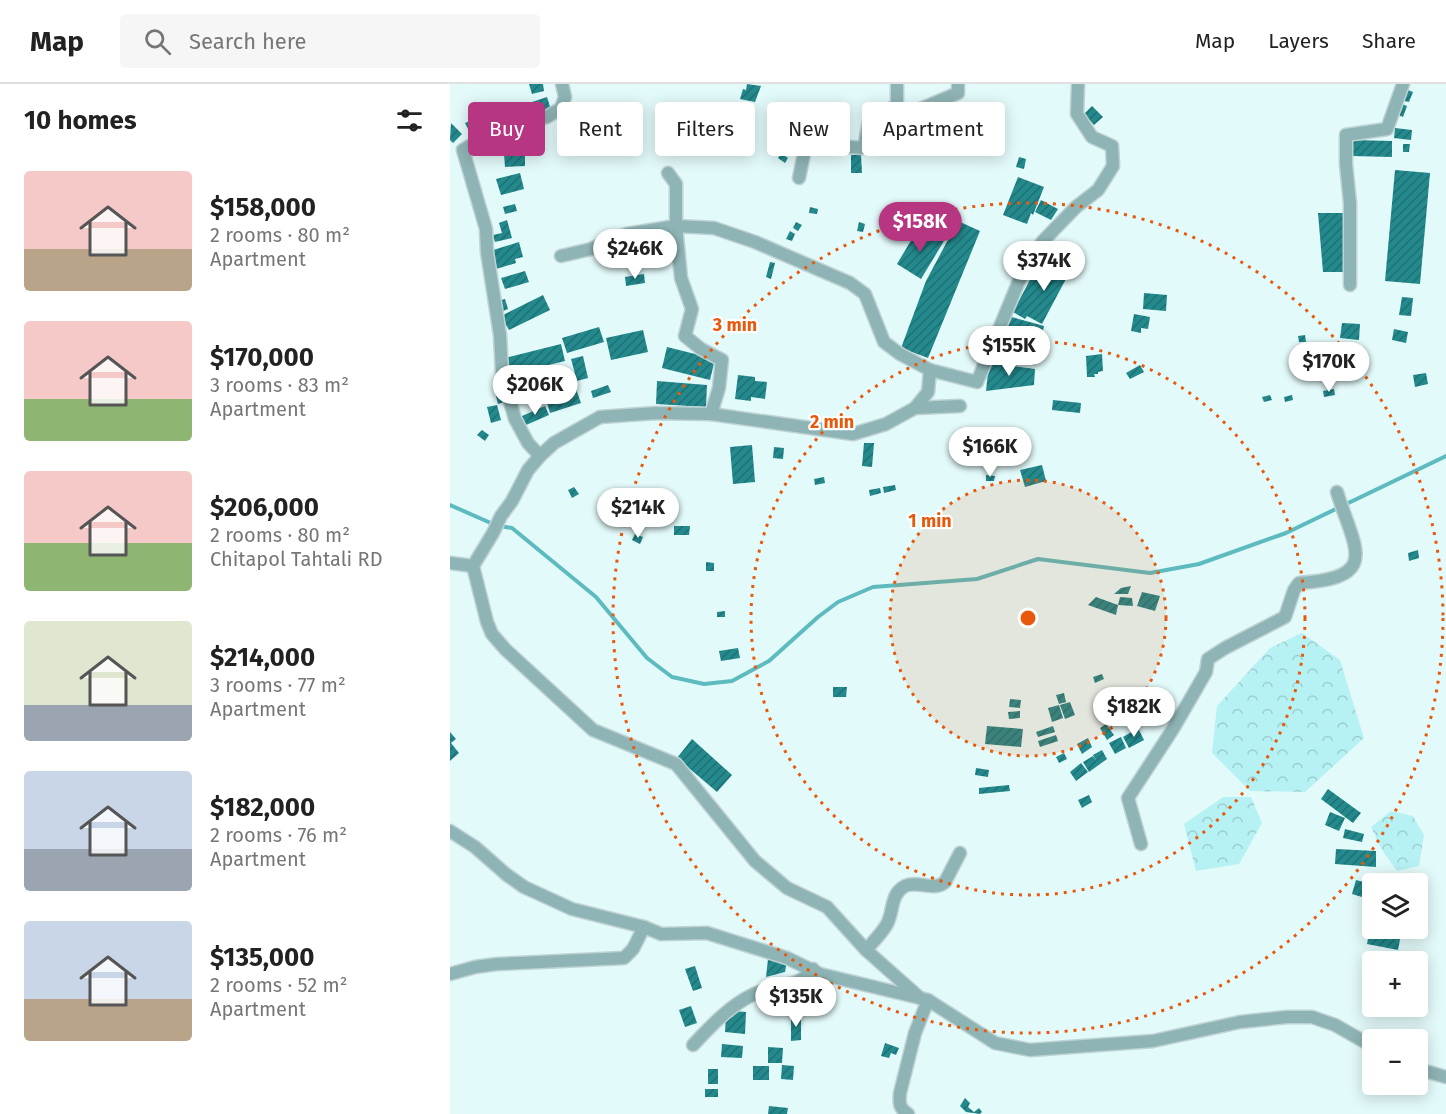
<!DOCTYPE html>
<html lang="en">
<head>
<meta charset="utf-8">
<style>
	body { margin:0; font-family:"Fira Sans",sans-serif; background:#f6f6f6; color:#222; height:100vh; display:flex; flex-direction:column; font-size:22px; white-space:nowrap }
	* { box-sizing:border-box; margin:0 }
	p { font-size:20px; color:#767676 }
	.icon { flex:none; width:33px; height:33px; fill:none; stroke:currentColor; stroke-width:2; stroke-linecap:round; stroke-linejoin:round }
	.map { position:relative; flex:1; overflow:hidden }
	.details { display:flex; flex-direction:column; background:#fff; width:450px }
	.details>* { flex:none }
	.banner { position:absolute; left:18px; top:18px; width:570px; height:54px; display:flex; gap:12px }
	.tools { position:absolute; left:912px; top:789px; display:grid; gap:12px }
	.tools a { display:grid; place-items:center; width:66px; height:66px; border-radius:6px; background:#fff; box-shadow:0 3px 15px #0003; font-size:30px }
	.price { position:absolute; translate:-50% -51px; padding:0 14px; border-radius:21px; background:#fff; color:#222; font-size:20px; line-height:39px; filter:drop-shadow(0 2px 3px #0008) }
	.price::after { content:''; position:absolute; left:50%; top:36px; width:18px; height:14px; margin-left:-9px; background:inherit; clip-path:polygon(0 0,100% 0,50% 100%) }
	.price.selected { background:#b73681; color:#fff }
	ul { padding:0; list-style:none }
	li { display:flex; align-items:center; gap:18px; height:150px; padding:0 24px }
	li span { display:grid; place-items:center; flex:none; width:168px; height:120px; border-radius:6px; color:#555 }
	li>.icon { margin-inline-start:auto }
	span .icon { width:72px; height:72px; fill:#fffc; stroke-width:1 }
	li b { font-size:26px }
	h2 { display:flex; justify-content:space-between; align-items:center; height:72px; padding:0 24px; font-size:26px }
	.pill { padding:0 21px; border-radius:6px; background:#fff; box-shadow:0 3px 15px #0003; font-size:21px; line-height:54px }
	.pill.selected { background:#b73681; color:#fff }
	header { display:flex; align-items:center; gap:36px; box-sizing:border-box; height:84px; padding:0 30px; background:#fff; border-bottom:2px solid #e0e0e0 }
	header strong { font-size:28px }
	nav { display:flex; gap:33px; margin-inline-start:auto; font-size:21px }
	.search { width:420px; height:54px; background:#f6f6f6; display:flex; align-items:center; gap:15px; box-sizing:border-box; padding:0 21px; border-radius:6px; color:#767676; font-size:22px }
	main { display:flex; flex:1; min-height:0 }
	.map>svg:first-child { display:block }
	.forest { fill:url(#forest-crowns) }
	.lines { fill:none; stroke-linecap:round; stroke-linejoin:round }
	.stream { stroke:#5dbbbf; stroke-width:4 }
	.building { fill:url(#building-hatch) }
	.minor-casing { stroke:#bfd3d4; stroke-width:15 }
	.minor { stroke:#8fb4b5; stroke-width:12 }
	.ring { fill:none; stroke:#e8590c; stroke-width:3; stroke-dasharray:3 6 }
	.centre { fill:#e8590c; stroke:#fff; stroke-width:3 }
	.ring-label { font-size:18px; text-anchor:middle; font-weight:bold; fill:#e8590c; stroke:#fff; stroke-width:4.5; stroke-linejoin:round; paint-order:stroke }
</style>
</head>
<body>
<header>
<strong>Map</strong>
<div class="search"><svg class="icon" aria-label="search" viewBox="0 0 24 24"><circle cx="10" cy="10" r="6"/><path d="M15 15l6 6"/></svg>Search here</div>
<nav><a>Map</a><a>Layers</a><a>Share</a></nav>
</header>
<main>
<section class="details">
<h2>10 homes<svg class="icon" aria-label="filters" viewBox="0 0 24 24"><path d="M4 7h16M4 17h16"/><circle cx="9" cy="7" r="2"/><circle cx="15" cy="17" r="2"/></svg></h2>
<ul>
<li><span style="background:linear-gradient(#f6c9c9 65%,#b9a48a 0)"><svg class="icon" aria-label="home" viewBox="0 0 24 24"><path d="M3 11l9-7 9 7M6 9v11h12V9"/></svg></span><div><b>$158,000</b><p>2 rooms · 80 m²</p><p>Apartment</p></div></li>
<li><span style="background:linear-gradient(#f6c9c9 65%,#8fb573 0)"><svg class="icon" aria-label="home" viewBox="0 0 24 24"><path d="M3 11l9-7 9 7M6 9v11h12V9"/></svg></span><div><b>$170,000</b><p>3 rooms · 83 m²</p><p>Apartment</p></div></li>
<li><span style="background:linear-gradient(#f6c9c9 60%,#8fb573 0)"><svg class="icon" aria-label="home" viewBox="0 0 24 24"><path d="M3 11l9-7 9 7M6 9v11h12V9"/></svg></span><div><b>$206,000</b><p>2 rooms · 80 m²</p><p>Chitapol Tahtali RD</p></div></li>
<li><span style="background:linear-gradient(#dfe7d0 70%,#9aa5b1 0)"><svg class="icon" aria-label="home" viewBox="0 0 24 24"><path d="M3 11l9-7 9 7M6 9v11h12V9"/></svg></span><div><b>$214,000</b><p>3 rooms · 77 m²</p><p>Apartment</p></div></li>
<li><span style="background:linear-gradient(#c9d6e8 65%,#9aa5b1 0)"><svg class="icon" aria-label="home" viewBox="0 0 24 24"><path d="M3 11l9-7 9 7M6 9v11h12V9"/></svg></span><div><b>$182,000</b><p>2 rooms · 76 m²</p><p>Apartment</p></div></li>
<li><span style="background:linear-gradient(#c9d6e8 65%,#b9a48a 0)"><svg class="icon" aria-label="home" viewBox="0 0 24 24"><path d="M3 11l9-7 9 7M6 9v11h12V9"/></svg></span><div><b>$135,000</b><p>2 rooms · 52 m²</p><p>Apartment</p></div></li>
</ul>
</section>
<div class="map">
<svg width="996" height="1030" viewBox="0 0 996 1030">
	<defs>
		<pattern id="forest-crowns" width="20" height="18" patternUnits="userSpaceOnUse" patternTransform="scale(1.5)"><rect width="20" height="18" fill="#b6f1f3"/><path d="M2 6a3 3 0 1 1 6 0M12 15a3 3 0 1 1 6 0" fill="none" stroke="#9cced0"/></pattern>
		<pattern id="building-hatch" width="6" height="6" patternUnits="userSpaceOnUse" patternTransform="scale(1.5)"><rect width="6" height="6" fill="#23898d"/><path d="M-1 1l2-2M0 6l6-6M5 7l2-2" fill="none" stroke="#1e7073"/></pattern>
	</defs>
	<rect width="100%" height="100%" fill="#e3fafa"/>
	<g class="forest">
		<polygon points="852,549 890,576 914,654 855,708 800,707 762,669 767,622 820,564"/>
		<polygon points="773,713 801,713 812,739 789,780 746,787 734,740"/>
		<polygon points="941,727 963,732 974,751 969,782 947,787 932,766 921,743"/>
	</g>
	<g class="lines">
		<g class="stream">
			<polyline points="0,421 43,440"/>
			<polyline points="50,442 62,444 146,513 197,574 222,593 254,600 282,597 319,577 368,533 388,518 423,503 527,495 588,475 700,489 749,480 836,449 996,372"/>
		</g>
	</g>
	<g class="building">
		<polygon points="79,0 93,0 94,7 82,10"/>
		<polygon points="297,0 311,2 305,18 290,15 293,5 296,6"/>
		<polygon points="958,6 963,8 959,18 954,17"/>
		<polygon points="97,13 101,26 86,30 82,18"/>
		<polygon points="952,20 957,22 953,33 948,31"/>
		<polygon points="642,22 653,33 644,41 634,30"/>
		<polygon points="30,25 38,43 21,51 15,39 22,36 20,30"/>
		<polygon points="1,39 12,50 3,59 0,56"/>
		<polygon points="945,44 962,46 961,56 944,54"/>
		<polygon points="64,56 65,60 80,59 81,70 75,71 75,82 55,83 53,57"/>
		<polygon points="902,56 942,57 942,73 902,72"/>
		<polygon points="953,60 960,60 959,68 953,68"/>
		<polygon points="331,69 338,74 335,79 328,74"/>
		<polygon points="401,71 411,71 412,89 401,89"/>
		<polygon points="569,73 576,75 574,85 566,83"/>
		<polygon points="945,86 980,89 970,200 935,197"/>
		<polygon points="70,89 74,105 51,111 46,95"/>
		<polygon points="568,93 594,103 583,131 581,129 577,140 553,131"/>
		<polygon points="591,116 608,125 601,136 585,128"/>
		<polygon points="65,120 67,127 55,130 53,123"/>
		<polygon points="360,123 368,125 367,130 359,129"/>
		<polygon points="868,129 897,129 896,188 873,188"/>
		<polygon points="57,136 62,154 45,158 43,151 52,149 49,139"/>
		<polygon points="508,137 530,147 478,274 451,264 476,197"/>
		<polygon points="346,138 352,141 348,147 343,144"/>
		<polygon points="409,138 415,140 413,148 407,147"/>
		<polygon points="469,143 494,157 471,195 447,180"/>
		<polygon points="340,147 345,150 342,157 336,155"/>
		<polygon points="69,158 73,173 65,175 66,179 46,185 40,167"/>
		<polygon points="610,170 625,178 592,240 577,232 575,235 563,228 582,192 594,199"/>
		<polygon points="596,175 603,179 596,193 588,189"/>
		<polygon points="320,178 325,179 321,195 316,193"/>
		<polygon points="75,187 79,198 55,205 51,194"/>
		<polygon points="194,190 195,199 176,202 175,193"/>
		<polygon points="694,209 717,211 716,227 693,225"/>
		<polygon points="93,211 100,226 59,246 51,232"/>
		<polygon points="952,213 963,214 961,232 949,231"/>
		<polygon points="55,215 58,225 51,228 47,217"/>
		<polygon points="684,230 700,233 698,245 691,244 691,249 681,247"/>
		<polygon points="558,232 594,242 585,281 547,271"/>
		<polygon points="892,239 910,240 909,256 890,254"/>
		<polygon points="149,243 154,258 117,269 112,254"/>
		<polygon points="944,245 958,248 956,259 942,256"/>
		<polygon points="193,246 198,268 161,276 156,254"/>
		<polygon points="855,251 856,258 849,258 848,252"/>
		<polygon points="111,260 115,277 90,283 92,292 119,285 123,302 62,317 58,301 85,294 82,284 59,290 55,274"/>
		<polygon points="217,263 265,275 260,296 212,284"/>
		<polygon points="885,267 896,268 894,289 881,288"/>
		<polygon points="652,270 653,287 648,288 648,290 644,290 645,293 637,293 636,272"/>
		<polygon points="133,272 138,294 127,297 121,275"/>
		<polygon points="539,279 585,285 584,301 536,307"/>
		<polygon points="690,281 694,288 680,295 676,289"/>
		<polygon points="976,289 978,300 965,303 963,291"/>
		<polygon points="288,291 305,293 305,297 317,298 315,315 301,313 301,317 285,315"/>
		<polygon points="207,297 257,301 256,323 206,320"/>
		<polygon points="158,301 161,308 143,314 141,307"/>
		<polygon points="126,305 131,319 100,329 96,315"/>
		<polygon points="884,305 885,311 874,313 873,307"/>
		<polygon points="51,306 54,318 48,320 45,308"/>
		<polygon points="820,311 822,316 814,318 812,313"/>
		<polygon points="842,311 843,316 835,318 834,313"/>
		<polygon points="603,316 631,319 630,329 602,326"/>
		<polygon points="47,321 51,336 41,339 37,323"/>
		<polygon points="95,322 99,331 76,341 72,332"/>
		<polygon points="32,346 39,351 35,357 27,351"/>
		<polygon points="414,359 424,359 422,383 412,382"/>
		<polygon points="302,361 305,398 283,400 280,363"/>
		<polygon points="324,363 334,364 333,375 323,374"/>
		<polygon points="592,381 596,397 575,403 570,386"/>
		<polygon points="536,391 545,392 544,397 536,397"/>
		<polygon points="374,393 375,399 365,401 364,395"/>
		<polygon points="445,401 446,406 434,409 433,403"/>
		<polygon points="124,403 129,410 122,414 118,406"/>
		<polygon points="430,404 431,409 420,412 419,406"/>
		<polygon points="224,442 240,442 239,451 224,451"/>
		<polygon points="185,450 193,453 190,460 182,456"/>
		<polygon points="968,466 969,474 959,477 958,469"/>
		<polygon points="256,478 264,479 264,487 256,487"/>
		<polygon points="681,502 678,510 664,510 671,504"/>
		<polygon points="692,508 710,512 705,527 687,522"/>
		<polygon points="646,513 668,521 666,531 638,521"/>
		<polygon points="670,513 682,514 683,522 668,521"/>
		<polygon points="275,527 275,533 267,533 267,528"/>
		<polygon points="288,564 290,574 271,577 269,567"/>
		<polygon points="652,590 654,595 645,599 643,593"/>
		<polygon points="383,603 397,603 396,613 383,613"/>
		<polygon points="688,606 692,611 681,621 676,616"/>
		<polygon points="614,609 616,618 609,620 606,611"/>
		<polygon points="693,612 698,618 686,628 681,622"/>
		<polygon points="560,615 571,616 570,624 559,623"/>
		<polygon points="620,618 625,631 615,635 610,621"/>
		<polygon points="609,621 613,634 602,638 598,624"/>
		<polygon points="570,627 570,634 559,635 558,628"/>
		<polygon points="656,640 664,651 657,656 650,644"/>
		<polygon points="537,642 573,645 571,663 535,660"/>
		<polygon points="603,642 605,648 588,653 586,648"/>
		<polygon points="688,644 694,656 679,664 673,653"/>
		<polygon points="0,648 6,655 1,659 9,669 0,677"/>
		<polygon points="606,651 608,657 590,663 588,657"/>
		<polygon points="671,653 676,664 665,670 659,659"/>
		<polygon points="638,654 642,663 632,670 627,660"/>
		<polygon points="242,655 282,691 267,708 227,674"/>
		<polygon points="652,666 657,675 639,688 633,678 643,672 647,678 643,671"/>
		<polygon points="614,669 617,675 609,679 606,673"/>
		<polygon points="631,679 638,688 626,697 620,688"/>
		<polygon points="526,684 539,686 538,693 525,691"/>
		<polygon points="559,701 560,707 529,710 529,704"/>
		<polygon points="878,705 911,729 903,739 871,715"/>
		<polygon points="639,711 642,718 632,724 628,716"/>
		<polygon points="880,728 895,734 889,747 875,741"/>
		<polygon points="895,745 914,750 912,758 893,754"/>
		<polygon points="886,765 926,767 926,783 885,780"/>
		<polygon points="906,796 922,800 922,816 902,810"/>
		<polygon points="920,844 951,850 948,866 917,860"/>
		<polygon points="318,875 337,877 335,888 316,893"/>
		<polygon points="245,882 252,904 243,907 235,885"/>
		<polygon points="241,922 247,939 235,943 229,926"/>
		<polygon points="284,927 296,928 295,950 275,948 276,932 283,933"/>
		<polygon points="341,932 351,932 351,956 341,957"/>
		<polygon points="435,959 449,964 446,971 441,969 439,974 431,972"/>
		<polygon points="272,960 293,962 292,974 271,973"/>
		<polygon points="318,963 333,964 332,979 318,979"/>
		<polygon points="332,981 344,982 343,996 331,995"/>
		<rect x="303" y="982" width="16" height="14"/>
		<rect x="258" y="985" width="10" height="15"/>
		<rect x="255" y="1005" width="13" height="8"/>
		<polygon points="515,1014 520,1019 518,1023 524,1028 529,1024 532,1028 530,1030 516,1028 510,1022"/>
		<polygon points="319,1022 338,1024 337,1030 318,1030"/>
	</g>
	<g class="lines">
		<g class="minor-casing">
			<g id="minor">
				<polyline points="112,0 115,13 111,24 97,33 51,44 13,66 36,145 37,168 50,251 52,289 65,335 78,359 90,372 78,386 62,417 51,432 43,449 23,482 37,538 42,550 56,566 143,646 226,680 305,777 337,804 377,823 416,866 470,914"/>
				<polyline points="447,0 447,21"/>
				<polyline points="218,89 226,100 226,142 231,194 242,225 235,252 251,265 272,276 269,304 261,330"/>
				<polyline points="349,94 356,60 414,64 419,38 447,21 449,34 508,9 508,0"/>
				<polyline points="111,172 141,165 177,150 226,142 264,144 305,158 400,199 415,210 434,258 450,270 480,286"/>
				<polyline points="900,201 900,119 896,80 896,51 937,45 953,0"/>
				<polyline points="465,324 478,308 480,286 527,298 574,185 593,157 626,123 648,106 663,82 662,62 642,53 627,30 628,0"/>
				<polyline points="90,372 104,359 150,333 206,329 261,330 403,350 436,340 465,324 510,322"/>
				<polyline points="0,479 23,482"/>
				<polyline points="0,747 25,763 57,791 74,803 122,825 194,843 211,850 257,849 337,874 370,890 470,914 478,916 545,959 580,966 703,957 790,938 837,933 862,933 885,941 922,962"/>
				<path d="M 691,760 L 678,714 L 723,645 L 756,588 L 758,575 L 775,564 L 835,533 L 844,506 L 849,499 C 932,494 904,464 887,408"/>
				<path d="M 416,866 C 423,858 432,849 437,840 C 444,827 440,810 455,802 C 468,796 484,808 495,798 L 510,769"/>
				<polyline points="0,890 25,883 47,880 174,874 183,865 194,843"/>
				<path d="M 243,961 C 261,942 279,922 304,910 C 323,901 350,904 363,885"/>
				<polyline points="968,985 996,993"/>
				<path d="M 458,1030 C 449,1024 449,1019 450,1009 L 465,949 L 478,916"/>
			</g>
		</g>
		<use href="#minor" class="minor"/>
	</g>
	<circle cx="578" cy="534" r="138" fill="#e8590c" fill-opacity=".12"/>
	<g class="ring">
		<circle cx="578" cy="534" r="138"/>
		<circle cx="578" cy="534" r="277"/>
		<circle cx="578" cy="534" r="415"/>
	</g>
	<circle cx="578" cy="534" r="9" class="centre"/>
	<g class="ring-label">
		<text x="285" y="247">3 min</text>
		<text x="382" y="344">2 min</text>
		<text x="480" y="443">1 min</text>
	</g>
</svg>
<div class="tools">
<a><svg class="icon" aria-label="layers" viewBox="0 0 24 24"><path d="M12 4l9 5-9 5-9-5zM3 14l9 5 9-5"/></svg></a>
<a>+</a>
<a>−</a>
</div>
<b class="price selected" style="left:470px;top:169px">$158K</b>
<b class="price" style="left:185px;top:196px">$246K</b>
<b class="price" style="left:594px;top:208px">$374K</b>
<b class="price" style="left:559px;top:293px">$155K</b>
<b class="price" style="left:879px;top:309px">$170K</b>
<b class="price" style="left:85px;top:332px">$206K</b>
<b class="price" style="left:540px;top:394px">$166K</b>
<b class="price" style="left:188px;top:455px">$214K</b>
<b class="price" style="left:684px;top:654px">$182K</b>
<b class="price" style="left:346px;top:944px">$135K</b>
<div class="banner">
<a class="pill selected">Buy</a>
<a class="pill">Rent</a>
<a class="pill">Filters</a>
<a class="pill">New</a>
<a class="pill">Apartment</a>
</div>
</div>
</main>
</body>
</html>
